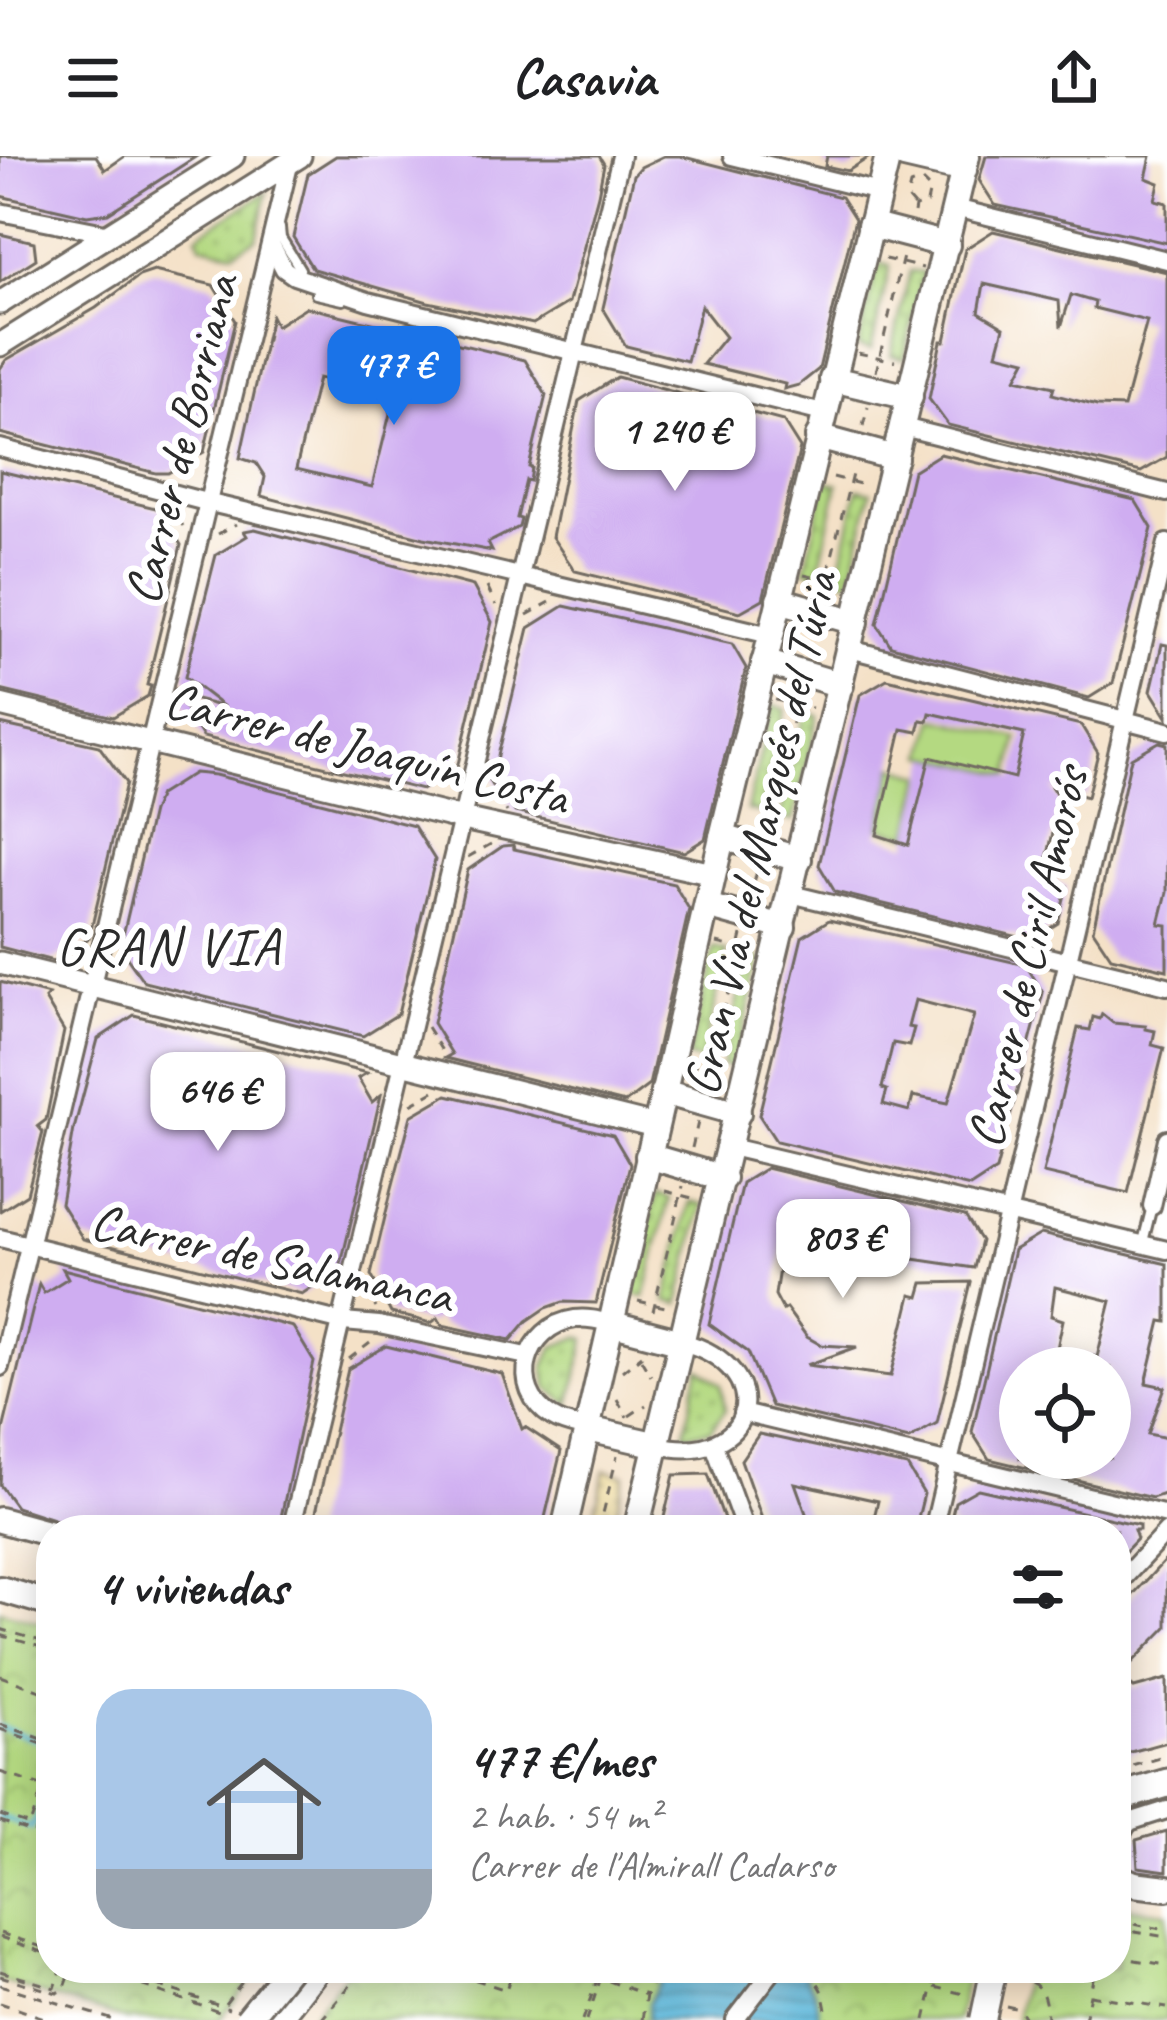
<!DOCTYPE html>
<html lang="es">
<head>
<meta charset="utf-8">
<style>
	body { margin:0; font-family:Caveat,sans-serif; background:#f2f2f2; color:#202124; height:100vh; display:flex; flex-direction:column; font-size:45px; white-space:nowrap }
	* { box-sizing:border-box; margin:0 }
	p { font-size:39px; color:#757577 }
	.icon { flex:none; width:66px; height:66px; fill:none; stroke:currentColor; stroke-width:2; stroke-linecap:round; stroke-linejoin:round }
	.map { position:relative; flex:1; overflow:hidden }
	.panel { position:absolute; left:36px; top:1359px; width:1095px; height:468px; display:flex; flex-direction:column; background:#fff; border-radius:48px; box-shadow:0 6px 30px #0003 }
	.panel>* { flex:none }
	.controls { position:absolute; left:999px; top:1191px; display:grid; gap:24px }
	.controls a { display:grid; place-items:center; width:132px; height:132px; border-radius:50%; background:#fff; box-shadow:0 6px 30px #0003; font-size:60px }
	.price { position:absolute; translate:-50% -102px; padding:0 27px; border-radius:24px; background:#fff; color:#222; font-size:39px; line-height:78px; filter:drop-shadow(0 3px 6px #0008) }
	.price::after { content:''; position:absolute; left:50%; top:72px; width:36px; height:27px; margin-left:-18px; background:inherit; clip-path:polygon(0 0,100% 0,50% 100%) }
	.price.active { background:#1a73e8; color:#fff }
	ul { padding:0; list-style:none }
	li { display:flex; align-items:center; gap:36px; height:300px; padding:0 60px }
	li span { display:grid; place-items:center; flex:none; width:336px; height:240px; border-radius:36px; color:#555 }
	li>.icon { margin-inline-start:auto }
	span .icon { width:144px; height:144px; fill:#fffc; stroke-width:1 }
	li b { font-size:51px }
	h2 { display:flex; justify-content:space-between; align-items:center; height:144px; padding:0 60px; font-size:51px }
	header { display:flex; justify-content:space-between; align-items:center; height:156px; padding:0 60px; background:#fff; font-size:54px; font-weight:700 }
	.map>svg:first-child { display:block }
	.grass { fill:url(#grass-dots); stroke:#708256; stroke-width:3 }
	.sand { fill:url(#sand-dots); stroke:#8c8264; stroke-width:3 }
	.park { fill:url(#park-crowns); stroke:#708256; stroke-width:3 }
	.pitch { fill:#b4d981; stroke:#708256; stroke-width:3 }
	.water { fill:url(#water-rules); stroke:#467384; stroke-width:3 }
	.lines { fill:none; stroke-linecap:round; stroke-linejoin:round }
	.stream { stroke:#61bbde; stroke-width:4.5 }
	.building { fill:#cfadf1; fill-rule:evenodd }
	.lane-casing { stroke:#716b62; stroke-width:14 }
	.street-casing { stroke:#716b62; stroke-width:22 }
	.secondary-casing { stroke:#716b62; stroke-width:27 }
	.primary-casing { stroke:#716b62; stroke-width:30 }
	.path { stroke:#716b62; stroke-width:3; stroke-dasharray:9 9; stroke-linecap:butt }
	.lane { stroke:#fff; stroke-width:8 }
	.street { stroke:#fff; stroke-width:16 }
	.secondary { stroke:#fff; stroke-width:21 }
	.primary { stroke:#fff; stroke-width:24 }
	.primary-bridge-casing { stroke:#716b62; stroke-width:30; stroke-linecap:butt }
	.primary-bridge { stroke:#fff; stroke-width:24 }
	.labels { text-anchor:middle; stroke-width:12; stroke-linejoin:round; paint-order:stroke }
	.street-label { font-size:51px; fill:#2b2b2b; stroke:#fff }
	.neighbourhood-label { font-size:54px; letter-spacing:3px; fill:#2b2b2b; stroke:#fff }
</style>
</head>
<body>
<header><svg class="icon" aria-label="menu" viewBox="0 0 24 24"><path d="M4 6h16M4 12h16M4 18h16"/></svg>Casavia<svg class="icon" aria-label="share" viewBox="0 0 24 24"><path d="M12 15V3M7 8l5-5 5 5M5 13v7h14v-7"/></svg></header>
<div class="map">
<svg width="1167" height="1864" viewBox="0 0 1167 1864">
	<defs>
		<pattern id="grass-dots" width="8" height="8" patternUnits="userSpaceOnUse" patternTransform="scale(3)"><rect width="8" height="8" fill="#b4d981"/><path d="M2 2h.1M6 6h.1" fill="none" stroke="#9bba70" stroke-width="1.8" stroke-linecap="round"/></pattern>
		<pattern id="sand-dots" width="8" height="8" patternUnits="userSpaceOnUse" patternTransform="scale(3)"><rect width="8" height="8" fill="#eeda9e"/><path d="M2 2h.1M6 6h.1" fill="none" stroke="#cb8" stroke-width="1.8" stroke-linecap="round"/></pattern>
		<pattern id="park-crowns" width="20" height="18" patternUnits="userSpaceOnUse" patternTransform="scale(3)"><rect width="20" height="18" fill="#b4d981"/><path d="M2 6a3 3 0 1 1 6 0M12 15a3 3 0 1 1 6 0" fill="none" stroke="#9bba70"/></pattern>
		<pattern id="water-rules" width="6" height="5" patternUnits="userSpaceOnUse" patternTransform="scale(3)"><rect width="6" height="5" fill="#61bbde"/><path d="M0 2.5h6" fill="none" stroke="#5098b4"/></pattern>
	</defs>
	<rect width="100%" height="100%" fill="#fff"/>
	<filter id="ink" filterUnits="userSpaceOnUse"><feTurbulence type="fractalNoise" baseFrequency=".00833" numOctaves="2"/><feDisplacementMap in="SourceGraphic" scale="24" xChannelSelector="R" yChannelSelector="G"/><feConvolveMatrix kernelMatrix="1 2 1 2 8 2 1 2 1" color-interpolation-filters="sRGB"/></filter>
	<filter id="wash" filterUnits="userSpaceOnUse"><feTurbulence type="fractalNoise" baseFrequency=".004" numOctaves="4" result="noise"/><feDisplacementMap in="SourceGraphic" scale="48" xChannelSelector="R" yChannelSelector="G"/><feGaussianBlur stdDeviation="2.7" result="paint"/><feColorMatrix in="noise" values="0 0 0 0 0 0 0 0 0 0 0 0 0 0 0 0 0 1.4 0 .05"/><feComposite in="paint" operator="in"/></filter>
	<g filter="url(#wash)">
		<rect width="100%" height="100%" fill="#f4e1c7"/>
		<g class="grass">
			<polygon points="267,36 257,82 234,96 201,89 197,79"/>
			<polygon points="878,107 890,110 871,194 858,191"/>
			<polygon points="910,115 923,117 904,202 891,199"/>
			<polygon points="825,325 838,328 818,417 805,414"/>
			<polygon points="858,333 871,336 851,425 838,422"/>
			<polygon points="772,549 785,552 760,657 747,654"/>
			<polygon points="805,556 818,559 793,665 780,662"/>
			<polygon points="714,792 727,795 701,905 688,902"/>
			<polygon points="748,799 761,802 734,912 722,909"/>
			<polygon points="656,1038 669,1042 645,1141 632,1137"/>
			<polygon points="689,1046 702,1049 679,1148 666,1145"/>
			<polygon points="579,1181 586,1183 570,1249 548,1232 544,1212 554,1191"/>
			<polygon points="699,1212 721,1228 725,1254 711,1274 684,1279"/>
		</g>
		<polygon class="sand" points="605,1314 625,1319 612,1374 590,1374"/>
		<g class="park">
			<polygon points="0,1454 51,1469 51,1812 261,1812 219,1864 127,1864 0,1825"/>
			<polygon points="1116,1750 1167,1756 1167,1864 1016,1864 1026,1812 1116,1812"/>
			<polygon points="350,1812 968,1812 957,1864 308,1864"/>
		</g>
		<g class="pitch">
			<polygon points="935,562 1018,582 1010,619 925,599"/>
			<polygon points="894,611 923,619 909,679 880,672"/>
		</g>
		<polygon class="water" points="666,1812 801,1812 815,1836 819,1864 648,1864 648,1848"/>
		<g class="lines">
			<g class="stream">
				<polyline points="0,1571 51,1588"/>
				<polyline points="48,1627 51,1619"/>
				<polyline points="0,1661 32,1672 45,1637"/>
			</g>
		</g>
		<g id="blocks">
			<g class="building">
				<polygon points="0,0 96,0 105,14 125,0 197,0 108,57 87,60 0,40"/>
				<polygon points="336,0 599,0 604,8 598,39 569,146 533,168 428,146 313,113 293,81 308,18"/>
				<polygon points="664,0 680,0 841,41 855,63 819,213 799,229 784,233 785,228 703,208 725,181 701,150 687,205 626,190 603,152 634,19 641,11"/>
				<polygon points="827,0 871,0 848,15 825,10"/>
				<polygon points="986,0 1151,0 1146,22 1159,27 1155,44 1167,47 1167,87 995,49 979,24"/>
				<path d="M 993,75 L 1167,116 L 1167,301 L 1141,316 L 948,269 L 929,243 L 941,185 L 945,185 L 965,93 ZM 984,128 L 1059,145 L 1061,171 L 1071,139 L 1095,146 L 1094,152 L 1147,165 L 1124,251 L 1097,250 L 1052,238 L 1054,231 L 1016,223 L 1026,204 L 997,197 L 1004,171 L 979,156 Z"/>
				<polygon points="0,78 34,86 36,103 0,126"/>
				<polygon points="154,115 213,129 235,165 204,296 168,317 156,317 0,277 0,213 6,204 96,152 139,120"/>
				<path d="M 306,151 L 525,204 L 546,239 L 529,311 L 532,312 L 530,325 L 526,324 L 517,362 L 521,363 L 519,371 L 488,387 L 492,395 L 424,382 L 261,340 L 265,321 L 256,307 L 240,302 L 271,160 L 276,170 ZM 318,222 L 394,241 L 372,331 L 296,313 Z"/>
				<polygon points="617,221 783,265 800,292 763,443 740,456 575,415 552,381 579,245"/>
				<polygon points="940,298 1135,344 1152,372 1113,527 1089,542 891,490 877,468 913,315"/>
				<polygon points="0,315 160,353 181,389 147,529 151,530 148,540 113,561 0,534"/>
				<polygon points="255,373 473,430 492,466 457,612 422,634 203,581 177,539 224,551 185,521 216,399 247,380 244,375"/>
				<polygon points="564,450 732,488 746,512 705,683 684,696 515,656 493,620 529,472"/>
				<polygon points="1162,488 1167,489 1167,561 1151,535"/>
				<path d="M 887,523 L 1081,569 L 1098,597 L 1087,641 L 1052,632 L 1060,645 L 1045,712 L 1057,727 L 1067,730 L 1058,767 L 1031,784 L 835,736 L 819,709 L 860,539 ZM 930,557 L 1024,578 L 1014,622 L 930,601 L 908,689 L 877,679 L 902,573 L 918,576 L 921,564 L 928,565 Z"/>
				<polygon points="0,568 99,590 126,627 89,782 53,805 0,791"/>
				<polygon points="1159,586 1167,588 1167,736 1159,768 1167,769 1167,814 1111,801 1093,774 1131,602"/>
				<polygon points="194,617 215,619 414,670 435,704 398,858 363,880 144,826 120,792 152,656 159,639"/>
				<polygon points="513,689 514,693 674,728 689,753 649,929 625,947 445,902 452,898 433,867 468,714 503,690"/>
				<path d="M 829,764 L 1026,809 L 1043,837 L 996,1014 L 970,1031 L 776,985 L 759,959 L 802,781 ZM 915,844 L 974,859 L 948,947 L 913,940 L 909,955 L 883,948 L 887,934 L 882,932 L 893,887 L 909,890 L 914,872 L 908,871 Z"/>
				<polygon points="0,826 49,839 45,843 64,875 46,964 38,970 43,976 27,1038 0,1055"/>
				<polygon points="1102,858 1113,867 1146,870 1146,873 1155,875 1152,889 1164,892 1128,1037 1043,1017 1078,872 1090,874 1093,861 1100,863"/>
				<polygon points="134,859 367,917 358,922 372,946 381,939 340,1112 302,1138 83,1083 61,1048 74,973 98,883"/>
				<polygon points="447,939 613,979 630,1008 596,1147 563,1146 546,1152 527,1165 511,1184 442,1169 438,1162 431,1167 391,1157 371,1119 391,1036 411,960"/>
				<polygon points="766,1012 965,1060 981,1085 974,1112 900,1101 785,1074 775,1139 783,1154 786,1152 807,1181 821,1189 857,1191 807,1209 891,1220 911,1139 919,1141 923,1127 971,1126 937,1267 909,1283 771,1250 748,1196 709,1168 742,1027"/>
				<path d="M 1041,1078 L 1167,1108 L 1167,1166 L 1161,1165 L 1146,1227 L 1165,1231 L 1148,1278 L 1167,1282 L 1167,1337 L 1152,1342 L 989,1303 L 972,1276 L 1014,1094 ZM 1055,1131 L 1111,1145 L 1097,1201 L 1057,1192 L 1063,1164 L 1051,1160 ZM 1020,1212 L 1110,1212 L 1110,1302 L 1020,1302 Z"/>
				<polygon points="63,1113 293,1171 314,1206 281,1361 274,1374 87,1374 16,1351 0,1329 3,1274 39,1128 44,1137 68,1122"/>
				<polygon points="386,1190 502,1218 522,1273 525,1271 561,1295 542,1374 312,1374 348,1213"/>
				<polygon points="759,1278 907,1310 924,1338 915,1374 871,1374 878,1345 795,1327 812,1374 766,1374 741,1304"/>
				<polygon points="708,1318 728,1374 661,1374 674,1319"/>
				<polygon points="978,1333 1139,1369 1139,1374 1134,1374 1137,1383 1116,1405 1116,1374 955,1374 950,1367 955,1346"/>
				<polygon points="1167,1402 1167,1471 1120,1519 1134,1532 1167,1523 1167,1586 1116,1600 1116,1457"/>
				<polygon points="1167,1675 1167,1715 1138,1711 1136,1684"/>
			</g>
		</g>
	</g>
	<g filter="url(#ink)">
		<use href="#blocks" fill-opacity="0" stroke="#716b62" stroke-width="3"/>
		<g class="lines">
			<g class="lane-casing">
				<g id="lane">
					<polyline points="280,72 281,82 300,113"/>
					<polyline points="316,138 343,144"/>
					<polyline points="1143,1086 1152,1050"/>
					<polyline points="1116,1652 1167,1637"/>
				</g>
			</g>
			<g class="street-casing">
				<g id="street">
					<polyline points="732,0 879,36"/>
					<polyline points="955,52 1167,104"/>
					<polyline points="0,56 110,78"/>
					<polyline points="271,88 284,113 294,120 368,145 823,257"/>
					<polyline points="903,271 1167,337"/>
					<polyline points="0,292 206,346 770,479"/>
					<polyline points="850,493 1167,575"/>
					<polyline points="791,738 1167,830"/>
					<polyline points="730,991 1167,1094"/>
					<polyline points="1152,1050 1167,983"/>
					<polyline points="0,1082 343,1166 379,1169 527,1200"/>
					<polyline points="0,1211 291,1"/>
					<polyline points="742,1257 1167,1359"/>
					<path d="M 588,1273 C 576,1270 563,1268 552,1261 C 507,1233 525,1170 575,1163 C 588,1161 601,1165 613,1168"/>
					<path d="M 658,1289 C 755,1312 780,1212 682,1186"/>
					<polyline points="714,1289 745,1374"/>
					<polyline points="291,1374 621,0"/>
					<polyline points="933,1374 1167,387"/>
					<polyline points="1116,1430 1167,1375"/>
					<path d="M 1129,1666 C 1116,1684 1116,1697 1122,1718 L 1137,1725"/>
					<polyline points="1123,1668 1167,1654"/>
					<polyline points="735,1864 775,1812"/>
				</g>
			</g>
			<g class="secondary-casing">
				<g id="secondary">
					<polyline points="0,147 233,0"/>
					<polyline points="0,189 300,0"/>
					<polyline points="0,549 463,663 713,718"/>
					<polyline points="0,807 655,970"/>
					<polyline points="1116,1639 1167,1624"/>
				</g>
			</g>
			<g class="primary-casing">
				<g id="primary">
					<polyline points="904,0 964,14"/>
					<polyline points="870,69 947,89"/>
					<polyline points="832,223 910,241"/>
					<polyline points="818,281 895,302"/>
					<polyline points="779,444 856,466"/>
					<polyline points="764,506 841,529"/>
					<polyline points="722,681 799,703"/>
					<polyline points="707,750 783,771"/>
					<polyline points="663,936 738,957"/>
					<polyline points="648,1000 723,1022"/>
					<polyline points="613,1168 682,1186"/>
					<polyline points="588,1273 658,1289"/>
					<polyline points="0,1364 51,1378"/>
					<polyline points="564,1374 722,681 888,0"/>
					<polyline points="636,1374 967,0"/>
					<polyline points="0,1433 51,1448"/>
					<polyline points="1116,1726 1167,1732"/>
					<polyline points="277,1864 318,1812"/>
				</g>
			</g>
			<g class="path">
				<polyline points="914,50 907,42 910,29 918,26"/>
				<polyline points="914,57 915,51 927,47 930,33 922,25"/>
				<polyline points="885,103 923,112"/>
				<polyline points="858,197 895,205"/>
				<polyline points="876,216 904,96"/>
				<polyline points="863,270 868,251"/>
				<polyline points="833,321 864,329"/>
				<polyline points="172,353 183,370"/>
				<polyline points="218,378 236,368"/>
				<polyline points="804,419 842,428"/>
				<polyline points="487,431 496,449"/>
				<polyline points="824,433 853,314"/>
				<polyline points="527,459 550,446"/>
				<polyline points="808,500 815,474"/>
				<polyline points="775,544 812,552"/>
				<polyline points="488,623 507,656"/>
				<polyline points="767,673 799,537"/>
				<polyline points="468,701 491,688"/>
				<polyline points="750,742 758,711"/>
				<polyline points="717,787 754,796"/>
				<polyline points="427,871 444,898"/>
				<polyline points="688,908 725,917"/>
				<polyline points="707,927 742,779"/>
				<polyline points="411,948 434,935"/>
				<polyline points="692,992 698,966"/>
				<polyline points="665,1035 696,1043"/>
				<polyline points="366,1134 376,1152"/>
				<polyline points="638,1145 670,1152"/>
				<polyline points="653,1155 683,1030"/>
				<polyline points="349,1203 370,1187"/>
				<polyline points="641,1203 651,1220"/>
				<polyline points="622,1215 642,1199"/>
				<polyline points="617,1243 627,1261"/>
				<polyline points="629,1260 646,1249"/>
				<polyline points="599,1374 617,1300"/>
				<polyline points="0,1473 51,1488"/>
				<polyline points="0,1479 51,1494"/>
				<polyline points="0,1520 51,1539"/>
				<polyline points="0,1568 51,1586"/>
				<polyline points="0,1573 51,1591"/>
				<polyline points="1116,1615 1167,1600"/>
				<polyline points="0,1616 44,1631"/>
				<polyline points="0,1659 30,1669 51,1609"/>
				<polyline points="0,1665 34,1677 51,1628"/>
				<polyline points="1116,1765 1167,1774"/>
				<polyline points="1116,1773 1167,1781"/>
				<polyline points="0,1777 51,1794"/>
				<polyline points="0,1781 51,1799"/>
				<polyline points="1116,1801 1167,1809"/>
				<polyline points="91,1812 225,1858"/>
				<polyline points="106,1812 229,1853"/>
				<polyline points="441,1812 506,1834 513,1812"/>
				<polyline points="575,1812 646,1839"/>
				<polyline points="809,1812 822,1834 828,1864"/>
				<polyline points="0,1815 55,1832 62,1812"/>
				<polyline points="0,1820 57,1837 64,1834 72,1812"/>
				<path d="M 1014,1820 C 1041,1826 1046,1837 1047,1864"/>
				<polyline points="0,1829 114,1864"/>
				<polyline points="935,1831 968,1839"/>
				<polyline points="1090,1839 1167,1852"/>
				<polyline points="0,1847 50,1864"/>
				<polyline points="225,1848 253,1812"/>
				<polyline points="1006,1850 1019,1853 1026,1864"/>
				<polyline points="321,1864 365,1812"/>
				<polyline points="583,1864 601,1812"/>
				<polyline points="587,1864 604,1812"/>
				<polyline points="642,1864 646,1839 660,1812"/>
				<polyline points="925,1864 937,1812"/>
				<polyline points="1085,1864 1095,1812"/>
			</g>
			<use href="#lane" class="lane"/>
			<use href="#street" class="street"/>
			<use href="#secondary" class="secondary"/>
			<use href="#primary" class="primary"/>
			<g class="primary-bridge-casing">
				<g id="primary-bridge">
					<polyline points="247,1864 289,1812"/>
					<polyline points="983,1864 994,1812"/>
				</g>
			</g>
			<use href="#primary-bridge" class="primary-bridge"/>
		</g>
	</g>
	<g class="labels">
		<g class="street-label">
			<text transform="translate(180 283) rotate(-76)" y="18">Carrer de Borriana</text>
			<text transform="translate(367 591) rotate(14)" y="18">Carrer de Joaquín Costa</text>
			<text transform="translate(759 677) rotate(-77)" y="18">Gran Via del Marqués del Túria</text>
			<text transform="translate(1026 801) rotate(-77)" y="18">Carrer de Ciril Amorós</text>
			<text transform="translate(272 1101) rotate(12)" y="18">Carrer de Salamanca</text>
		</g>
		<g class="neighbourhood-label">
			<text x="169" y="808">GRAN VIA</text>
		</g>
	</g>
</svg>
<div class="controls">
<a><svg class="icon" aria-label="locate" viewBox="0 0 24 24"><circle cx="12" cy="12" r="6"/><path d="M12 2v4M12 18v4M2 12h4M18 12h4"/></svg></a>
</div>
<b class="price active" style="left:394px;top:272px">477 €</b>
<b class="price" style="left:675px;top:338px">1 240 €</b>
<b class="price" style="left:218px;top:998px">646 €</b>
<b class="price" style="left:843px;top:1145px">803 €</b>
<section class="panel">
<h2>4 viviendas<svg class="icon" aria-label="filters" viewBox="0 0 24 24"><path d="M4 7h16M4 17h16"/><circle cx="9" cy="7" r="2"/><circle cx="15" cy="17" r="2"/></svg></h2>
<ul>
<li><span style="background:linear-gradient(#a9c7e8 75%,#9aa5b1 0)"><svg class="icon" aria-label="home" viewBox="0 0 24 24"><path d="M3 11l9-7 9 7M6 9v11h12V9"/></svg></span><div><b>477 €/mes</b><p>2 hab. · 54 m²</p><p>Carrer de l'Almirall Cadarso</p></div></li>
</ul>
</section>
</div>
</body>
</html>
